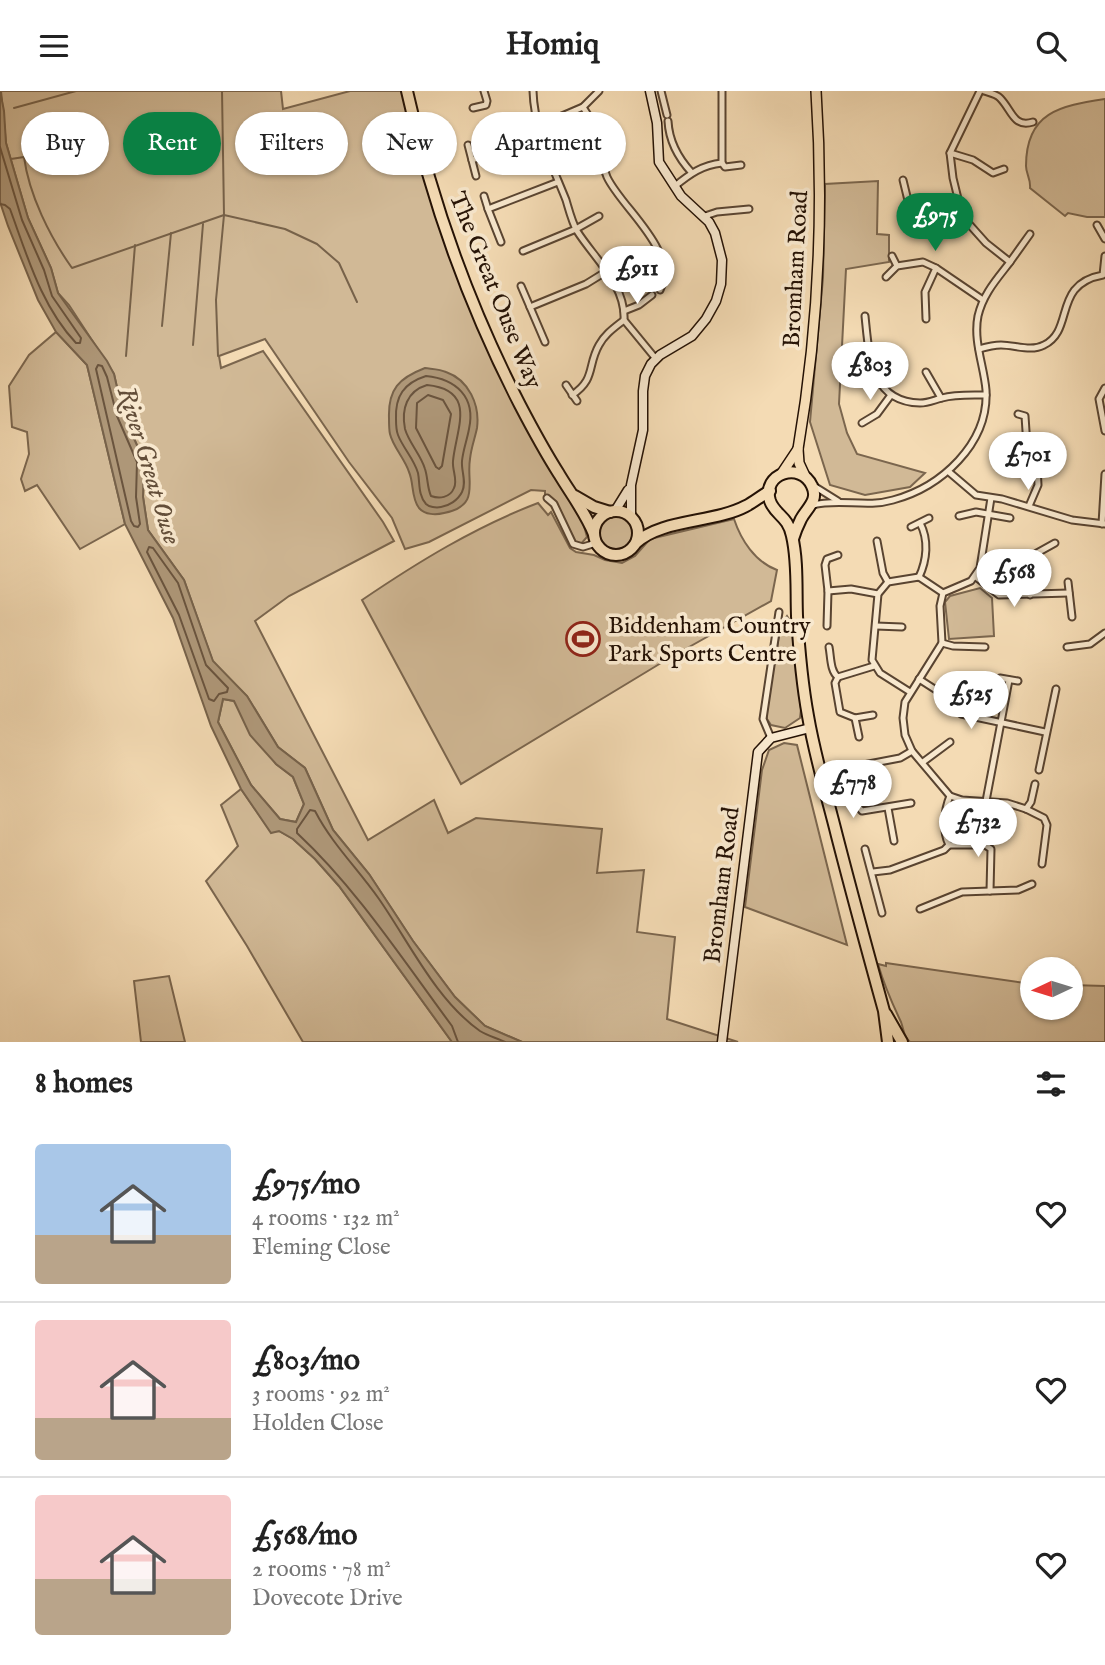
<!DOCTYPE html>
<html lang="en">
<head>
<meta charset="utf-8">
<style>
	body { margin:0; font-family:"IM FELL English",serif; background:#f6f6f6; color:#222; height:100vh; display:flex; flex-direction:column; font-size:26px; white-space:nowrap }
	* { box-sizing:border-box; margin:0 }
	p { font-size:23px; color:#767676 }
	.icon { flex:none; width:38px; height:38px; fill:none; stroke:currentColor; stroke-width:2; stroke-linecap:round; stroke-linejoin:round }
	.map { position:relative; height:951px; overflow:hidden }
	.sheet { display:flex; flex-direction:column; background:#fff; flex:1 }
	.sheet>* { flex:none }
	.top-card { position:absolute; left:21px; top:21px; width:700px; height:63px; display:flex; gap:14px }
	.needle { width:46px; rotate:266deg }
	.fabs { position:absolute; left:1020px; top:866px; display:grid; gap:14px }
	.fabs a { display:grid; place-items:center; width:63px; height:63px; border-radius:50%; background:#fff; box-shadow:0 2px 5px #0004; font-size:35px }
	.price { position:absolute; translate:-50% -60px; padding:0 16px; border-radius:24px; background:#fff; color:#222; font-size:23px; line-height:46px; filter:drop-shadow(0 2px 4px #0008) }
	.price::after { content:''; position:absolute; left:50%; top:42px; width:21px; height:16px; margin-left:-10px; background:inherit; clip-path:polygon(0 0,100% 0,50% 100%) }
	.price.selected { background:#0b8043; color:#fff }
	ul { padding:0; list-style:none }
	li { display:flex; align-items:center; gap:21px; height:175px; padding:0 35px }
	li+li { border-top:2px solid #e0e0e0 }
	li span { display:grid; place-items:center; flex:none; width:196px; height:140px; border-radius:7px; color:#555 }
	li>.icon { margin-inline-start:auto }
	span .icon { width:84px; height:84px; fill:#fffc; stroke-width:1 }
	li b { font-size:30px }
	h2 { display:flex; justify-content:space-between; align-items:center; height:84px; padding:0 35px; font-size:30px }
	.chip { padding:0 24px; border-radius:32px; background:#fff; box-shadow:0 2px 5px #0004; font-size:24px; line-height:63px }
	.chip.selected { background:#0b8043; color:#fff }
	header { display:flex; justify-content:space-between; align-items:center; height:91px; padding:0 35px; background:#fff; font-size:32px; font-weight:700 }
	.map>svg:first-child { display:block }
	.green { fill:#d1b996; stroke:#7b664e; stroke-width:2 }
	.water { fill:#ae9778; stroke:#77624a; stroke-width:2; fill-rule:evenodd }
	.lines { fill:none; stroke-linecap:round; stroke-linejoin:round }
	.shore { stroke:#6a543e; stroke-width:2 }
	.stream { stroke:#77624a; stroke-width:2 }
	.street-casing { stroke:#594431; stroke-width:9 }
	.secondary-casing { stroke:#251205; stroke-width:11 }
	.primary-casing { stroke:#251205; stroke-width:12 }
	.highway-casing { stroke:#251205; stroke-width:14 }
	.street { stroke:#f8e8ce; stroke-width:5 }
	.secondary { stroke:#f8e8ce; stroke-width:8 }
	.primary { stroke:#f4dbb4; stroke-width:9 }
	.highway { stroke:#f4dbb4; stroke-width:10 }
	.labels { text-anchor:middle; stroke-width:7; stroke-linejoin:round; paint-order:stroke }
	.street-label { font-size:24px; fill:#251205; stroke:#f8e8ce }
	.poi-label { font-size:24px; fill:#251205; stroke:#f8e8ce; text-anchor:start }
	.water-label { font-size:26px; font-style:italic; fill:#634e39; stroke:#f8e8ce }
</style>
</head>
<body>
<header><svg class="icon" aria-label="menu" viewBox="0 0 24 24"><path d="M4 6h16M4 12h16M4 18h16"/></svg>Homiq<svg class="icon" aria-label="search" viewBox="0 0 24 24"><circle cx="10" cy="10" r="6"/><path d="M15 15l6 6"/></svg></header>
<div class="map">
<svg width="1105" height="951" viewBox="0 0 1105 951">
	<rect width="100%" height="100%" fill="#f4dbb4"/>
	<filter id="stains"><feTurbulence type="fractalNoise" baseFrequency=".00286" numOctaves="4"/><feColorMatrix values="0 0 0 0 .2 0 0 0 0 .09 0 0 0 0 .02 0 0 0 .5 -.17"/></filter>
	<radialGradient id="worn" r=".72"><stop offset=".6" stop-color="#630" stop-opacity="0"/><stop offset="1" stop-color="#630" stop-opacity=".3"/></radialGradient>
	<g class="green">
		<polygon points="1,0 281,0 283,18 350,0 403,0 460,190 579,420 577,422 583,431 587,446 580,454 574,451 555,411 545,404 545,400 531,399 429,451 405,458 392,427 349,371 265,248 219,265 221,277 263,260 383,431 394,450 289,505 255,530 368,749 434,709 448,742 476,727 602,738 597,782 644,779 637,841 675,846 667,928 738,951 522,951 485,935 455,906 413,850 369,783 333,739 305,677 278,656 247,605 213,571 184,489 148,439 143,406 144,370 123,323 114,283 69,214 58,202 51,177 28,127 6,52"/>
		<path d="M 1105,8 L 1105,126 L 1087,126 L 1068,122 L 1065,125 L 1030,97 C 1031,88 1026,83 1026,75 C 1026,21 1060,15 1105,8 Z"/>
		<polygon points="878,90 877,143 889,144 889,171 846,178 839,313 847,342 857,363 925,382 910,396 865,404 830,394 810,331 823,187 825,93"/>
		<polygon points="56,241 87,274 125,433 80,458 37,394 25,400 21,388 29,363 27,341 12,336 9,295 29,264"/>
		<path d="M 538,412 L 548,424 L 551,421 L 570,457 L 576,461 L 594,464 L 605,469 L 622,472 L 635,465 L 650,448 L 734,428 C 741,449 755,471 777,479 L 771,510 L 666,569 L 461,693 L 362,509 C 418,471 475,436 538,412 Z"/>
		<circle cx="616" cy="442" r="18"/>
		<polygon points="980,497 992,507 994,545 949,548 945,511 950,505"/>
		<polygon points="787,525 791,531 801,618 800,627 785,637 771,634 767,628 766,620 781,533"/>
		<polygon points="223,608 234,610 276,673 293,686 304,713 296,731 280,728 251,694 218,631"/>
		<polygon points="784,652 797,654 847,854 745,816 762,679 769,659"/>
		<polygon points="241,698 271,741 279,740 293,748 315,768 339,795 452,951 303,951 247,855 206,790 238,755 221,714"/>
		<polygon points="954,711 992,714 984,749 980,752 951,752 948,718"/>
		<path d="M 886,872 L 1032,893 L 1032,917 L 1071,917 L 1071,894 L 1105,895 L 1105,951 L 910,951 C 903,945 904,939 901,931 C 892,912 884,894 878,873 L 886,875 Z"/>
		<polygon points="169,885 185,951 141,951 134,890"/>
	</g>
	<g class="water">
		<path d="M 0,0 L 4,20 L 6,52 L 28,127 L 51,177 L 58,202 L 107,270 L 114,283 L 123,323 L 144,370 L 143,406 L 148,439 L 184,489 L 213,570 L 247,605 L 278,656 L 305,677 L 333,739 L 369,783 L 413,850 L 455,906 L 485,935 L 522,951 L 452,951 L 339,795 L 315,768 L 293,748 L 279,740 L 271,742 L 241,698 L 211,635 L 173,527 L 125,433 L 87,274 L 56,241 L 38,209 L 8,135 L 0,111 ZM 223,608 L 234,610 L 250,644 L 276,673 L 293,686 L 304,713 L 296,731 L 280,728 L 251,694 L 218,631 Z"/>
		<path d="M 425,277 C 432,278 440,278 446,281 C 469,289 480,314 477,337 C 475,347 471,357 470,368 C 466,391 481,415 444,422 C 436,424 425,424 419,417 C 411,407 414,392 409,381 C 405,368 393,356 390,343 C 389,339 389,332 389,327 C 388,298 399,287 425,277 Z"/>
	</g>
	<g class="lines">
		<g class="shore">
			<path d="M 0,56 L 22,129 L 44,179 L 52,205 L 81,247 L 80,252 L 76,252 C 41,215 27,164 10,118 L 5,114 L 0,113"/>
			<polygon points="98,274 102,275 107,286 117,325 137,371 136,406 140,433 138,436 134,435 131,430 96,278"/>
			<path d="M 426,285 C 456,288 476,306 469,338 C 467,349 463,359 462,370 C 461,380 467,391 462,401 C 458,409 449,415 441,416 C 436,417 429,416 426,413 C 418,404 420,392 418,382 C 414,368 403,357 398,344 C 396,339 396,333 396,328 C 395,305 404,292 426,285 Z"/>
			<path d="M 427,294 C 478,299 456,338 453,370 C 452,379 458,389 454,397 C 450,407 439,408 431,405 C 427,396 428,387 425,378 C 421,364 409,352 405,338 C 401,318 407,300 427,294 Z"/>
			<polygon points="428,304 443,309 451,323 442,375 439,378 436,376 416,337 417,312"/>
			<polygon points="149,456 153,457 178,492 206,574 228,597 227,601 219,603 214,610 209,608 179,524 147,461"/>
			<path d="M 458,951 L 452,935 C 403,869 357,798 297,742 L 297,738 L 310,719 L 315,720 C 332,753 358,778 379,808 C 409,851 436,909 480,940 C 488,945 497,947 505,951"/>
		</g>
		<g class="stream">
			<polyline points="14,17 76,0"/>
			<path d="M 11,68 L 24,66 C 29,104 50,146 72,177 L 224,124 L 285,138 L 317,153 L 339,172 L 357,211"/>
			<polyline points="162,235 171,142"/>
			<polyline points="193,254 203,133"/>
			<polyline points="126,265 135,154"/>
			<polyline points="218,265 216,209 224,124 222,0"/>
		</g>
		<g class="street-casing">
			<g id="street">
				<path d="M 533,0 C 534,38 552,74 566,109 C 569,119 572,131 577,140 C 594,167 626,194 624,229 L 656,268"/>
				<path d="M 599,0 L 583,16 C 589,26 598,38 601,49 C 604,61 602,75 607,86 C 622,118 679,159 660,199"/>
				<polyline points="661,0 667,24"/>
				<path d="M 984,0 C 990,2 996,3 1000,7 C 1012,19 1013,37 1033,31"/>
				<polyline points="473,17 486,14 487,10 484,0"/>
				<polyline points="555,28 583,16"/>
				<path d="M 668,30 C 669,50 679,68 692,82"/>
				<polyline points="468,54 476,85"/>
				<polyline points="950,62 973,69 993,82 1004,78"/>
				<polyline points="472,69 541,45"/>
				<polyline points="722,72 722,0"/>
				<polyline points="903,89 912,126 961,120"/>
				<path d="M 675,95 C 690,83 702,74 722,72 L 725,76 L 741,74"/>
				<polyline points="484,105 488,118"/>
				<polyline points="705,125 717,121 749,118"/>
				<polyline points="1097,134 1105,148"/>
				<polyline points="501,151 488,118 558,91"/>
				<polyline points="523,160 576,138 599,125"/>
				<polyline points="892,165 897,175"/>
				<polyline points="1010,171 1030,143"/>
				<polyline points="886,186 897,175 923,171 936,177 983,209"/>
				<polyline points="521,195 545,251"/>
				<polyline points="530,216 586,193 607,180"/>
				<polyline points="624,220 639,214 652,204"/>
				<path d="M 865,225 C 869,263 870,311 920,312 C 928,312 934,309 942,307 C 955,303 972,304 986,304"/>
				<polyline points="926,228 925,201 936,177"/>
				<path d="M 979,258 C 986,256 994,254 1001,254 C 1015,254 1031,261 1044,254 C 1075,239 1052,193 1103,184 L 1105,165"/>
				<polyline points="926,281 941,307"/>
				<polyline points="566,294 577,310"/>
				<polyline points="1105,297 1099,308 1105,340"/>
				<path d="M 572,304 C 596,288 587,275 599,254 C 605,243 614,237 624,229"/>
				<polyline points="1018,323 1025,325 1027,355 1037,375 1038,394 1029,415"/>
				<polyline points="862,332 877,323 891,304"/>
				<polyline points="949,381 976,404 1002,408 1072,429 1105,433"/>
				<polyline points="814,395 838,410"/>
				<polyline points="547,407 554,413 573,453 583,456 596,452"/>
				<polyline points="991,407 980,477 971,490 943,502 940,515 942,552 905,611 903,627 905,644 912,660 950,705 962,709 1007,712 1026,718 1044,727 1047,734 1042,773"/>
				<path d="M 813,414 C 840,407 866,417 893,409 C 941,396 989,353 986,299 C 984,275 973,250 978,225 C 983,203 997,188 1010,171 L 986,152 L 969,133 L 961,120 L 953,87 L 950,62 L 980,0"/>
				<polyline points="959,425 976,421 1010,427"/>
				<polyline points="1102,433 1105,383"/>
				<polyline points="911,436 929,427"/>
				<polyline points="877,450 883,482 888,491"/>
				<polyline points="1021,467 1028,467 1055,452"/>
				<polyline points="1028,467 1030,504"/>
				<path d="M 919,486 C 927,469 929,449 920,432"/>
				<polyline points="976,486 999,504 1069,502"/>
				<polyline points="1068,491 1072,526"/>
				<polyline points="828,500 851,498 878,503"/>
				<polyline points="827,535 828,500 825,474 827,468 838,464"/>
				<polyline points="876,535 902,536"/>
				<polyline points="942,552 953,555 985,556"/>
				<path d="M 829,556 C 831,566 830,580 838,586 L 835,592 L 840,621 L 855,627 L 873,624"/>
				<polyline points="1067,556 1090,553 1105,542"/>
				<polyline points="838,586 874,575"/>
				<polyline points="1000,587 1018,590"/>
				<polyline points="919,588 947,606 961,623 1045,641"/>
				<polyline points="910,601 880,582 872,569 878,503 888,491 919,486 943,502"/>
				<polyline points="952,610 963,600 966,587"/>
				<polyline points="855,627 859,646"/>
				<polyline points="771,647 763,628 779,521"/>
				<polyline points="923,671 950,651"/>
				<polyline points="1039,679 1056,598"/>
				<polyline points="986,710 1009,589"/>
				<polyline points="911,712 862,720 857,714 850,681 853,676 900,667 912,660"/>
				<polyline points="888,717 894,750"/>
				<polyline points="1026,718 1031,711 1035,693"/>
				<polyline points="990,740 996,712"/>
				<polyline points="949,754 985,754 991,758 990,800"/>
				<polyline points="865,758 882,822"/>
				<path d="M 873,781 L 890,779 L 944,759 L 949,754 C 942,740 944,719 950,705"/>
				<polyline points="920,818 962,801 1018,799 1032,793"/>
			</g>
		</g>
		<g class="secondary-casing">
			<g id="secondary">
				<polyline points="615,420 628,399"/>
				<polyline points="631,426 631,394 643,339 643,300 645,285 651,273 660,264 692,245 706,228 716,210 721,193 722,169 715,142 709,131 681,105 659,71 657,32 650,0"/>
				<polyline points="722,951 758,661 771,647 810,637"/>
			</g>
		</g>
		<g class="primary-casing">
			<g id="primary">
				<polyline points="782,382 798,358"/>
				<path d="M 805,385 L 799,372 L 798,358 C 818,241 824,119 816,0"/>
			</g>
		</g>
		<g class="highway-casing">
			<g id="highway">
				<path d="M 407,0 C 431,109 469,215 520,314 C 532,337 545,361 559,383 C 571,403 585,421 594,443"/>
				<polyline points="575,405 594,416 610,421"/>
				<circle cx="616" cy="442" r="22"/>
				<path d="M 793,448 C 795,441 798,434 801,428 C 807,417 819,409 812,395 C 801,370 761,382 770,410 C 775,424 788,425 792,445 C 798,470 796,499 797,525 C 799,558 802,592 808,625 C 815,666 827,705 837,745 C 852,803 868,862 884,920 L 888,951"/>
				<path d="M 636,452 C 661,428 714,432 746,415 C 754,411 762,404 770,400"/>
				<polyline points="886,923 902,951"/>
			</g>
		</g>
		<use href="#street" class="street"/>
		<use href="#secondary" class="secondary"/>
		<use href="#primary" class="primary"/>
		<use href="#highway" class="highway"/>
	</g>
	<defs>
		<g id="stadium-ring" transform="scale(1.75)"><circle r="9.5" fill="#f8e8ce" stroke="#8f2418" stroke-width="1.5"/><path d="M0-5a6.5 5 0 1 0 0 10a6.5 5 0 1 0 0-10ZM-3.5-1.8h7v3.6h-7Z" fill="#8f2418"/></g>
	</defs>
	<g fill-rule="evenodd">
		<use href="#stadium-ring" x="583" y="548"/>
	</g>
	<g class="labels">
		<g class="street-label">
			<text transform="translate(795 178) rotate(-87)" y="8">Bromham Road</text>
			<text transform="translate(496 199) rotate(68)" y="8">The Great Ouse Way</text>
			<text transform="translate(721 794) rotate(-83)" y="8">Bromham Road</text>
		</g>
		<g class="poi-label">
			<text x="608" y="542">Biddenham Country<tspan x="608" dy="28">Park Sports Centre</tspan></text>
		</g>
		<g class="water-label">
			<text transform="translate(150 374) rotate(73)" y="9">River Great Ouse</text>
		</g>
	</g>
	<rect width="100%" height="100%" filter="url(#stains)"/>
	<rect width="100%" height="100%" fill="url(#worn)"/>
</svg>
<div class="fabs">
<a><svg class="needle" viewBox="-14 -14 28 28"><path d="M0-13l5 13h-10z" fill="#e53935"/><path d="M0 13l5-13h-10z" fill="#767676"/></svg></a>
</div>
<b class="price selected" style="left:935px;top:162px">£975</b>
<b class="price" style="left:637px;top:215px">£911</b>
<b class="price" style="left:870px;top:311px">£803</b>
<b class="price" style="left:1028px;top:401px">£701</b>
<b class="price" style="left:1014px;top:518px">£568</b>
<b class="price" style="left:971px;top:640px">£525</b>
<b class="price" style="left:853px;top:729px">£778</b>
<b class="price" style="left:978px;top:768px">£732</b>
<div class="top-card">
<a class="chip">Buy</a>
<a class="chip selected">Rent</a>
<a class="chip">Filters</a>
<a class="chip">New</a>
<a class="chip">Apartment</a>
</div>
</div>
<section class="sheet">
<h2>8 homes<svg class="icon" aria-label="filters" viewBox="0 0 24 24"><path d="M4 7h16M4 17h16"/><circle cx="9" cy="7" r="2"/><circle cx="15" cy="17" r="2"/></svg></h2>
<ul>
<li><span style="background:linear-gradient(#a9c7e8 65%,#b9a48a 0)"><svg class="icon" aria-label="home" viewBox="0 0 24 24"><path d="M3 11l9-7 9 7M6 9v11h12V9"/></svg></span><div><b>£975/mo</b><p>4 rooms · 132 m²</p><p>Fleming Close</p></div><svg class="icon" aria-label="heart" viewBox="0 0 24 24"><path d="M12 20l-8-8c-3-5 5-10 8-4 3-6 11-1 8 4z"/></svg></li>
<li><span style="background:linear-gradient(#f6c9c9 70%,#b9a48a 0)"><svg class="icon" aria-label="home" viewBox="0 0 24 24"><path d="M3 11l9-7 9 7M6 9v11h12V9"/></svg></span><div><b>£803/mo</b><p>3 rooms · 92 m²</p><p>Holden Close</p></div><svg class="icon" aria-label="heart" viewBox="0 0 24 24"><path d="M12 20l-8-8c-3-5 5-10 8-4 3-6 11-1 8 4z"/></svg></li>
<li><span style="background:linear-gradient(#f6c9c9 60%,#b9a48a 0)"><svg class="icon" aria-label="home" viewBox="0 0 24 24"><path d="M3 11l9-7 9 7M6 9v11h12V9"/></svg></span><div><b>£568/mo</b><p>2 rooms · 78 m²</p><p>Dovecote Drive</p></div><svg class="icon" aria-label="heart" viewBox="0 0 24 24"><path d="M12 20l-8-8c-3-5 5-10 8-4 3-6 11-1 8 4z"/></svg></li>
</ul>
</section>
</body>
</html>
